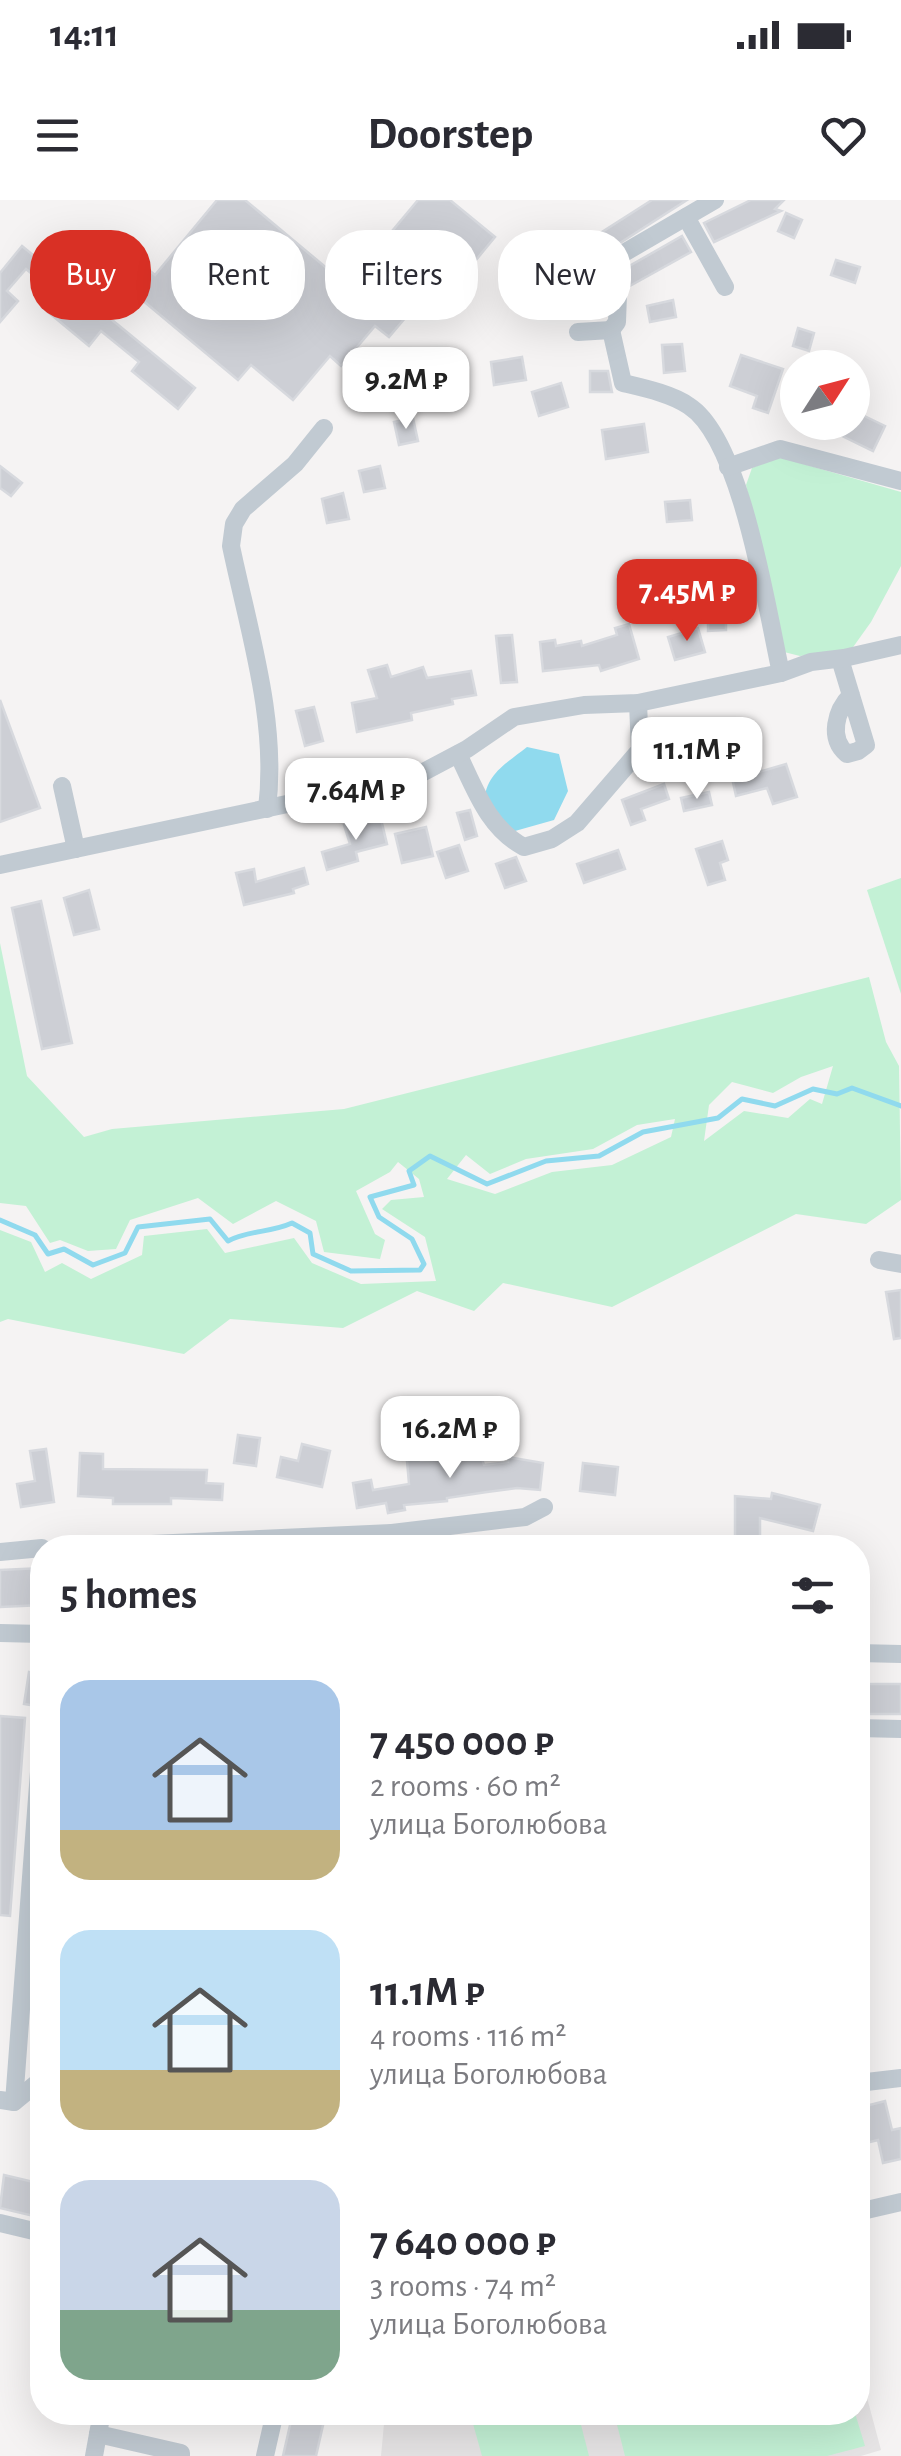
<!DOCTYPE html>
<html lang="en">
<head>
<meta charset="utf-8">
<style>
	body { margin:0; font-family:"Alegreya Sans",sans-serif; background:#f2f2f3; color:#2b2b33; height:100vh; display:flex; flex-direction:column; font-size:38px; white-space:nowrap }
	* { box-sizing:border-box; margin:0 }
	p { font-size:32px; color:#7c7c81 }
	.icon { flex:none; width:55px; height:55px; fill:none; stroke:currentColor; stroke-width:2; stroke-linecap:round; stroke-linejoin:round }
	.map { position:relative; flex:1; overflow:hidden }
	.panel { position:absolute; left:30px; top:1335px; width:840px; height:890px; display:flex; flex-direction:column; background:#fff; border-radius:40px; box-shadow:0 10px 40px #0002 }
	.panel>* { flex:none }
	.hud { position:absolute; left:30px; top:30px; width:842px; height:90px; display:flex; gap:20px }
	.needle { width:65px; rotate:54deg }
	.tools { position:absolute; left:780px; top:150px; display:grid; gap:20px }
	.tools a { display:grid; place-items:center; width:90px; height:90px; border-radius:50%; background:#fff; box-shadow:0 10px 40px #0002; font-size:50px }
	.price { position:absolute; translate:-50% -85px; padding:0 22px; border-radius:20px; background:#fff; color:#222; font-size:32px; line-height:65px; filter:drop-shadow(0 2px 5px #0008) }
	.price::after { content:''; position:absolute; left:50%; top:60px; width:30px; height:22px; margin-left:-15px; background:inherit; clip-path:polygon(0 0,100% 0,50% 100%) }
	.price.current { background:#d93025; color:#fff }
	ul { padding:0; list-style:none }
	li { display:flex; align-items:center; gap:30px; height:250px; padding:0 30px }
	li span { display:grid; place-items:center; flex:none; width:280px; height:200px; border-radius:30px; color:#555 }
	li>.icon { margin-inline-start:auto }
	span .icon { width:120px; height:120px; fill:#fffc; stroke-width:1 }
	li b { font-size:42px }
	h2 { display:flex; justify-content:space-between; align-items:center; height:120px; padding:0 30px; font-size:42px }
	.tag { padding:0 35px; border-radius:40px; background:#fff; box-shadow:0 10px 40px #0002; font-size:35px; line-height:90px }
	.tag.current { background:#d93025; color:#fff }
	.status { display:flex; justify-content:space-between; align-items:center; height:70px; padding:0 50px; background:#fff; direction:ltr }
	.status svg { height:28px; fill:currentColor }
	header { display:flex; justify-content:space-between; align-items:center; height:130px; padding:0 30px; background:#fff; font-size:45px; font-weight:600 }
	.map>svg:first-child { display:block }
	.education { fill:#e6e4e5 }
	.green { fill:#c3f1d5; fill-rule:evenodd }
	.water { fill:#90daee }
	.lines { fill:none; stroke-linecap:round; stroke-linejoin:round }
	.stream { stroke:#90daee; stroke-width:5 }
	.building { fill:#cdcfd5; stroke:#d7d9de; stroke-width:2.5 }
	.minor { stroke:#c1cad2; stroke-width:18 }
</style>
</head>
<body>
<div class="status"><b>14:11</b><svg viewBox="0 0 49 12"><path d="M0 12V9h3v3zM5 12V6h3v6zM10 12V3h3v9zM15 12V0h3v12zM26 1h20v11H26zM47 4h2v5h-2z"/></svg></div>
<header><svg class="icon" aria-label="menu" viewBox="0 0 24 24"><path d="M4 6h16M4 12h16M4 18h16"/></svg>Doorstep<svg class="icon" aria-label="heart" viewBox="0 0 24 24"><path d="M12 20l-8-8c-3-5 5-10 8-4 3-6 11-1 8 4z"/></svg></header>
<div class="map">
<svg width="901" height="2256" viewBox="0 0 901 2256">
	<rect width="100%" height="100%" fill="#f5f3f3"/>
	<polygon class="education" points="858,2164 881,2250 861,2256 381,2256 385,2213 858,2212"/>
	<g class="green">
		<polygon points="779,257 901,292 901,366 871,422 851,450 800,456 784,452 746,285 752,268"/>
		<polygon points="901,678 901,794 867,690"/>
		<path d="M 0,743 L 27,876 L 84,937 L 112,929 L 344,909 L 869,777 L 886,842 L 899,866 L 901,1000 L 866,1024 L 796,1014 L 612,1107 L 503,1083 L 474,1111 L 417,1091 L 343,1128 L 230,1119 L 184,1154 L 8,1119 L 0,1122 L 0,1030 L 31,1042 L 45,1072 L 62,1063 L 91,1079 L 142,1055 L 144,1036 L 207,1029 L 225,1053 L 294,1038 L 312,1063 L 361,1084 L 436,1081 L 425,1037 L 382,1009 L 391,1000 L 424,997 L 419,979 L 398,962 L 390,972 L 356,991 L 375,1034 L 385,1040 L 380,1059 L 324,1052 L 316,1021 L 276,1001 L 233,1024 L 198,998 L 130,1020 L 116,1049 L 88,1051 L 60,1040 L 50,1043 L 26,1006 L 0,1003 ZM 833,866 L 822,904 L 810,899 L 788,918 L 744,911 L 704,941 L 709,905 L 732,882 L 773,893 L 801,877 ZM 675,919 L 671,937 L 612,965 L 552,972 L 495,994 L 447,979 L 466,955 L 490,974 L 526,959 L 593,949 L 637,925 Z"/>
		<polygon points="470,2213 578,2213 589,2256 482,2256"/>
		<polygon points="614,2213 855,2213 865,2246 827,2256 625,2256"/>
	</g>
	<path class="water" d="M 527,547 L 559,554 L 568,591 L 554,620 L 515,631 L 484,607 C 484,575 503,566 527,547 Z"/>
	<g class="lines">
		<path class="stream" d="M 0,1020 L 35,1035 L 48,1054 L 64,1049 L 93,1065 L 125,1053 L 138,1027 L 210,1019 L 228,1041 C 249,1030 270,1033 292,1023 L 310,1033 L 313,1054 L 351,1071 L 420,1070 L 424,1064 L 412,1039 L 379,1017 L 370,997 L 414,985 L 409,971 L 430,956 L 487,984 L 546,961 L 599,956 L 643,932 L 718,918 L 742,899 L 775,906 L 813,889 L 837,894 L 852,888 L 901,906"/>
	</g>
	<g class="building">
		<polygon points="217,0 245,0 347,85 418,0 450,0 495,37 447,95 434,84 389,137 375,126 341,166 330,156 293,200 251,165 238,180 117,79 134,58 155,75"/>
		<polygon points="652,0 687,0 598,57 588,41"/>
		<polygon points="751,0 784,0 775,9 781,11 714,42 704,23"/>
		<polygon points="786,13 802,20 794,38 778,31"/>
		<polygon points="682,36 691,52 628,87 624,83 613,83 610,77"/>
		<polygon points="22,46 195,188 178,209 132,171 139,162 101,131 89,146 42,107 54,92 26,69 7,91 18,101 0,122 0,73"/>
		<polygon points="836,60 860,67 855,83 831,75"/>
		<polygon points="592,95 594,107 572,116 568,99"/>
		<polygon points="673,100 676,117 650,122 647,106"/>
		<polygon points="798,128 814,133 809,151 793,146"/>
		<polygon points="682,144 685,171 664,173 662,145"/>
		<polygon points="741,155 783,169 768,213 753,208 757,196 730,186"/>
		<polygon points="522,157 526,180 494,185 491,162"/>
		<polygon points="590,171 608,171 612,192 590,192"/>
		<polygon points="561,183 568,207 539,216 532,192"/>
		<polygon points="852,210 885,226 873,251 840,235 846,222 852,222"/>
		<polygon points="413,218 418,241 399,245 394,222"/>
		<polygon points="644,224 648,252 606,259 602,230"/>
		<polygon points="0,266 22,283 11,296 0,288"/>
		<polygon points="380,266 385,288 364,292 359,271"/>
		<polygon points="343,293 349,319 327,323 322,299"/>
		<polygon points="690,300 692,320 667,322 665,302"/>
		<polygon points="726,408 726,430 708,431 708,409"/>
		<polygon points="629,424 639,459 601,471 599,465 543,471 540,442 555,440 556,446 581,441 582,446 617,435 615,428"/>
		<polygon points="698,428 705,452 675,460 668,437"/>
		<polygon points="512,435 517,482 501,483 496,436"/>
		<polygon points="387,465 391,477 423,467 427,478 471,471 476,495 452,499 453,504 411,513 412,520 357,532 352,503 377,498 368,470"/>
		<polygon points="0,500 40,608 0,622"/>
		<polygon points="314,507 323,541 305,546 296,511"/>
		<polygon points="711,547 717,571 701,576 694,552"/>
		<polygon points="753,563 755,573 786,564 797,597 773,604 767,588 736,596 730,569"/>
		<polygon points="664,584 669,599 641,609 645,620 631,625 622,600"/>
		<polygon points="709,592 712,605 684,611 681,598"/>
		<polygon points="470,610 477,636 465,640 457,613"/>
		<polygon points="381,619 387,644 356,652 358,661 327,670 322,652 350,644 344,625"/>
		<polygon points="426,627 433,656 402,663 395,634"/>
		<polygon points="722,641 728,660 720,663 725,680 708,685 696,649"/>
		<polygon points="459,645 468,671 446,678 437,652"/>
		<polygon points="618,650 625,669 584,683 577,664"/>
		<polygon points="516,657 526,681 505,688 496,664"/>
		<polygon points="304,668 308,684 293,689 294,693 244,705 236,673 254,669 256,682"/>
		<polygon points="89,690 99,729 74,735 64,698"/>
		<polygon points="41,701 72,843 42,849 12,708"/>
		<polygon points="901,1090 901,1138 894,1139 886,1092"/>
		<polygon points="238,1235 260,1238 256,1266 234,1263"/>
		<polygon points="302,1244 330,1251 322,1287 277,1277 281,1257 298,1261"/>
		<polygon points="420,1247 421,1261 443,1259 444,1262 481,1256 484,1265 508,1262 508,1257 543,1263 540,1290 517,1288 487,1292 447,1298 447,1301 404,1305 405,1310 388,1313 386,1303 357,1308 353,1283 371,1280 373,1290 409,1284 406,1249"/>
		<polygon points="46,1249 54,1302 21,1307 17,1284 35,1281 30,1251"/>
		<polygon points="80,1253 103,1254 103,1269 207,1270 206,1283 223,1284 222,1300 171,1298 171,1304 113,1304 113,1298 78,1296"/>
		<polygon points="583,1263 618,1267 615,1295 580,1291"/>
		<polygon points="772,1293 820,1305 813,1331 760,1318 760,1348 735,1348 735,1296 771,1299"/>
		<polygon points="42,1368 42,1405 0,1407 0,1370"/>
		<polygon points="29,1472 42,1474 42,1507 24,1504"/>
		<rect x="858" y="1484" width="43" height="30"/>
		<polygon points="0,1516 25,1518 10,1716 0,1715"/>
		<polygon points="885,1901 892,1930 901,1928 901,1959 883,1963 878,1940 858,1945 858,1908"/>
		<polygon points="4,1975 42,1984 42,2018 0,2008"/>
		<polygon points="293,2212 326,2212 316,2256 283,2256"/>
	</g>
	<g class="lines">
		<g class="minor">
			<polyline points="686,17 725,87"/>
			<polyline points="610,61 715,0"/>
			<polyline points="611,130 617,122 618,94"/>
			<path d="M 578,132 L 611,130 L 623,183 C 644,188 672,194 689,206 C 742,240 767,411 781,473"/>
			<polyline points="728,267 780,249 901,281"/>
			<path d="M 840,459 L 866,545 L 858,551 L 847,554 C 828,538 836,510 851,495"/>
			<path d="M 458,554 C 475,589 488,628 524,647 L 552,639 L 577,623 L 640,550 L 638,503"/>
			<polyline points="62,586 76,649"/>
			<path d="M 267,609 C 278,521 249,432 231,346 L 234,324 L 243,309 L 295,264 L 324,228"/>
			<polyline points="0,665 414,577 467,549 514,517 584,505 638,503 781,473 811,462 844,458 901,445"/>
			<polyline points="879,1060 901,1064"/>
			<polyline points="392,1333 525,1317 544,1307"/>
			<polyline points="63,1348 392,1333 392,1348"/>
			<polyline points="0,1352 42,1348"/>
			<polyline points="0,1433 42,1434"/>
			<polyline points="858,1453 901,1454"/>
			<polyline points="858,1528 901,1529"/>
			<polyline points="858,1883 901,1878"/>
			<polyline points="0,1900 14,1902 42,1879"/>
			<polyline points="14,1902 42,1532"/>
			<polyline points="858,2012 901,2002"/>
			<polyline points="0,2023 42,2033"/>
			<polyline points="98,2234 181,2253 181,2256"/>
			<polyline points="94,2256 102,2212"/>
			<polyline points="265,2256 275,2212"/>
		</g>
	</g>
</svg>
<div class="tools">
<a><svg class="needle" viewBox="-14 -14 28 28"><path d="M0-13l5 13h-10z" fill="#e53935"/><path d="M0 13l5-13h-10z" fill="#7c7c81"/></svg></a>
</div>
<b class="price" style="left:406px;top:232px">9.2M ₽</b>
<b class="price current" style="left:687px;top:444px">7.45M ₽</b>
<b class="price" style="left:697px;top:602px">11.1M ₽</b>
<b class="price" style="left:356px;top:643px">7.64M ₽</b>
<b class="price" style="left:450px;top:1281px">16.2M ₽</b>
<div class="hud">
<a class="tag current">Buy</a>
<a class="tag">Rent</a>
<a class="tag">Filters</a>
<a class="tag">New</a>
</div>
<section class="panel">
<h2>5 homes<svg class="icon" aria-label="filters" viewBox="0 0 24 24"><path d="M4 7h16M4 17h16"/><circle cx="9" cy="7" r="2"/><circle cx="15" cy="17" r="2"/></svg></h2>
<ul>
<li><span style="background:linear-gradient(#a9c7e8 75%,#c2b280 0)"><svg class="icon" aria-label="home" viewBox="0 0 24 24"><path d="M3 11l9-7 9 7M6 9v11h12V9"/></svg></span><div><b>7 450 000 ₽</b><p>2 rooms · 60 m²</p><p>улица Боголюбова</p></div></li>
<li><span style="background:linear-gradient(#bfe0f5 70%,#c2b280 0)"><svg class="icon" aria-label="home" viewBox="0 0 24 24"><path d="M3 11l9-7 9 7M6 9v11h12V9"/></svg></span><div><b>11.1M ₽</b><p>4 rooms · 116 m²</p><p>улица Боголюбова</p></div></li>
<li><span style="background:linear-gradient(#c9d6e8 65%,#7fa58c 0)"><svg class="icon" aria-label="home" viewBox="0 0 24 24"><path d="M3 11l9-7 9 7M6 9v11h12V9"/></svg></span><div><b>7 640 000 ₽</b><p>3 rooms · 74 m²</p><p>улица Боголюбова</p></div></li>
</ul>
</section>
</div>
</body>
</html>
